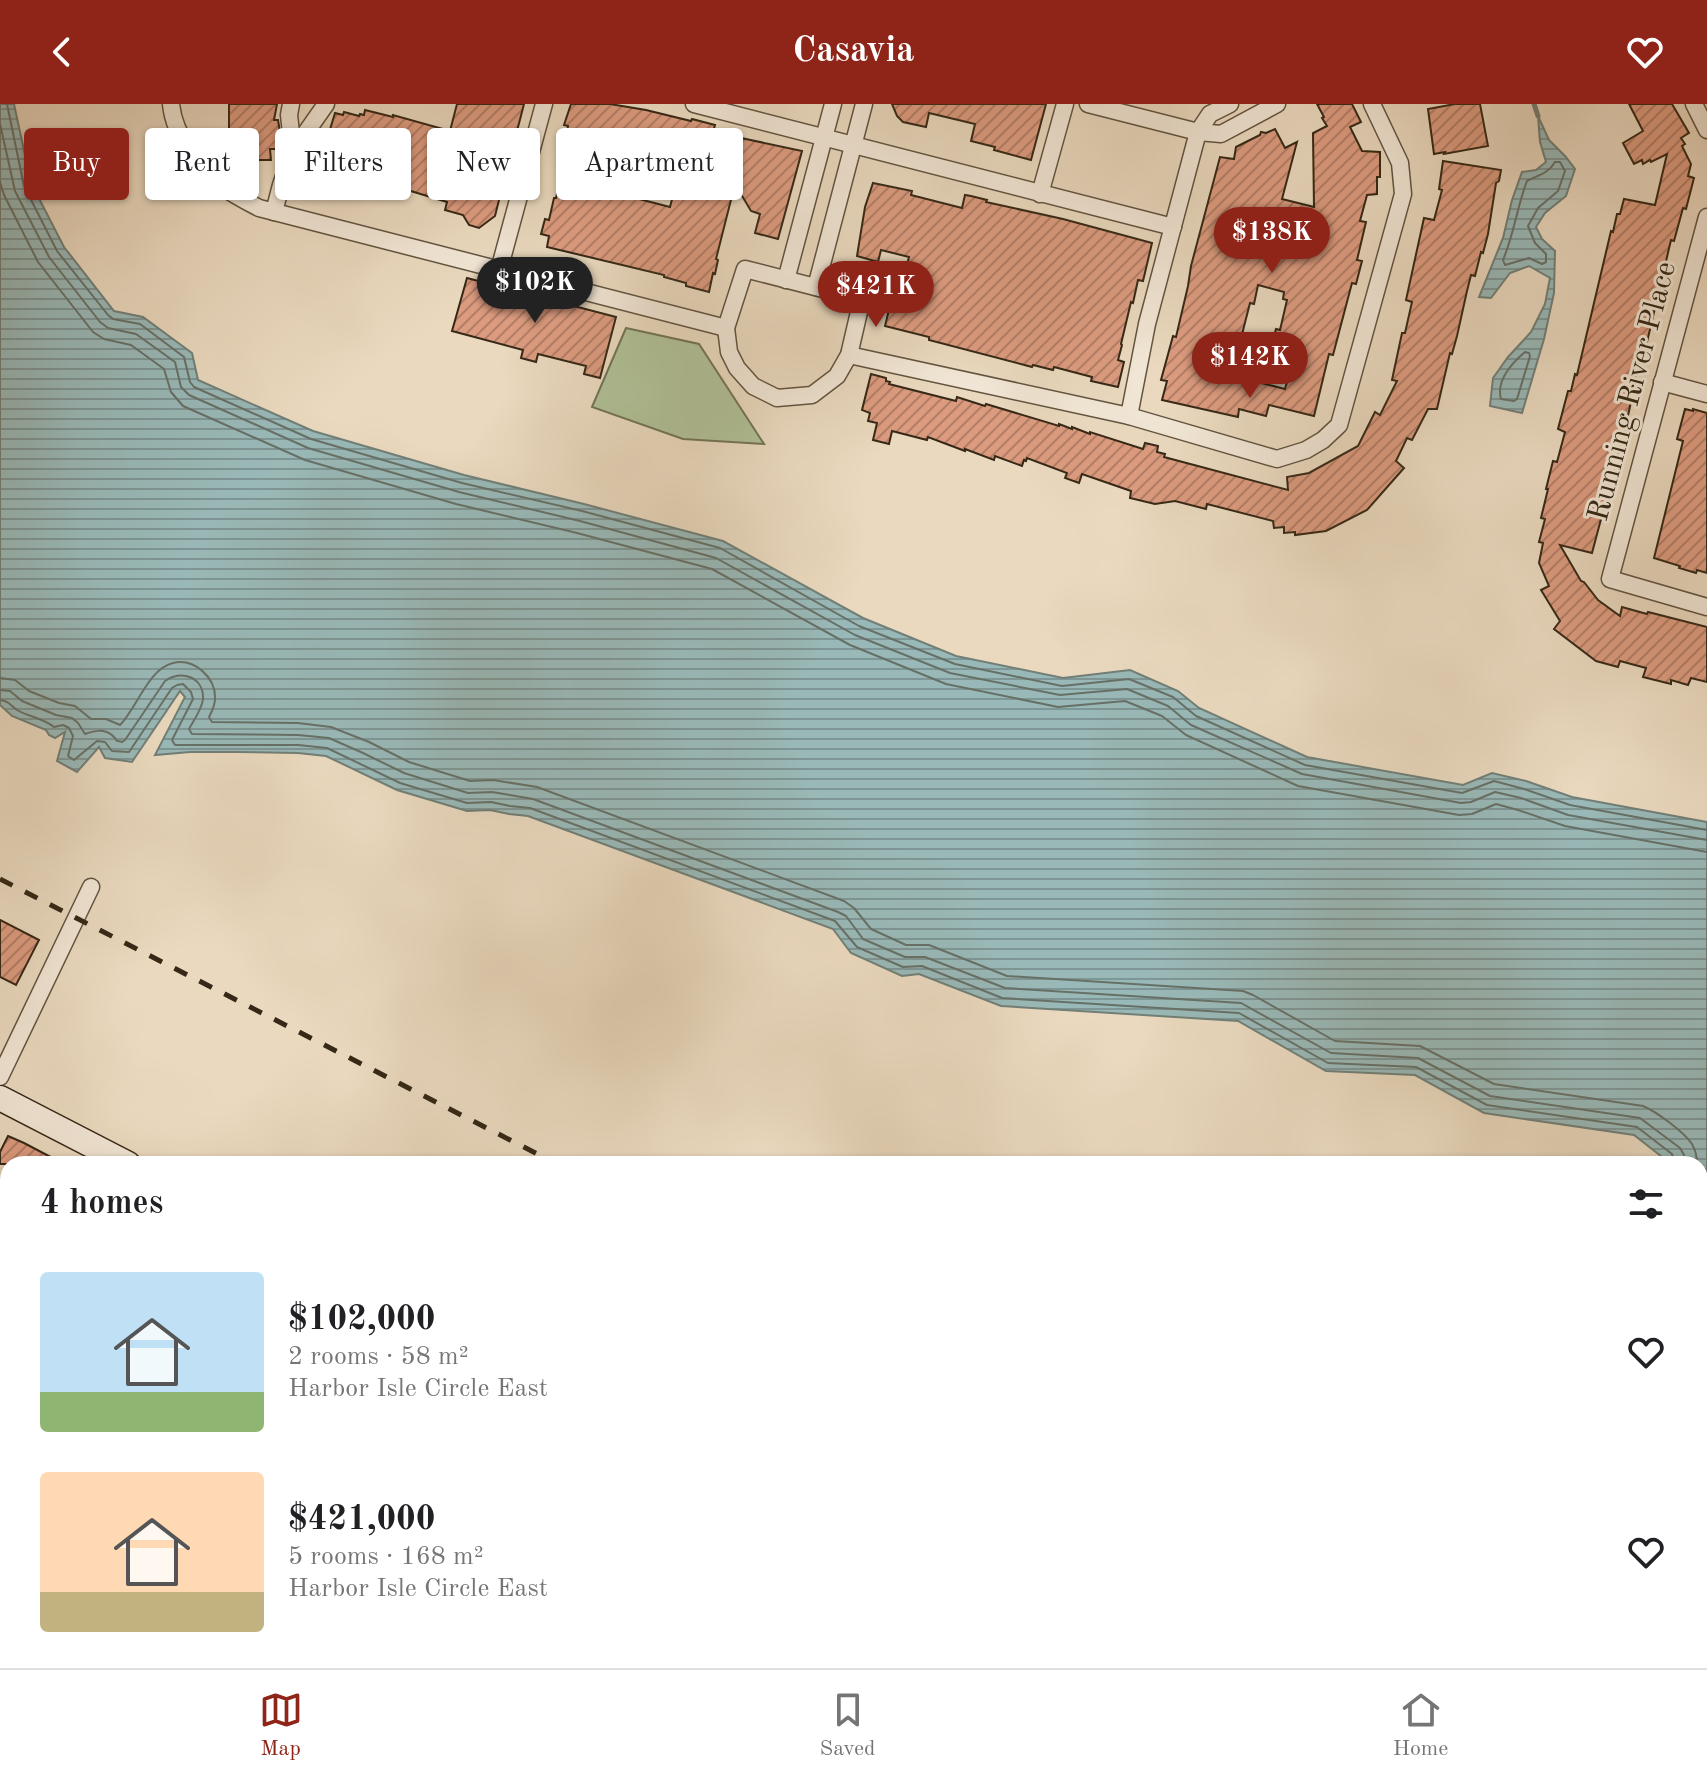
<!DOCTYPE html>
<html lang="en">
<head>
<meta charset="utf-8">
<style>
	body { margin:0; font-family:"Old Standard TT",serif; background:#f6f6f6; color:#202124; height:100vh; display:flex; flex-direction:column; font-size:30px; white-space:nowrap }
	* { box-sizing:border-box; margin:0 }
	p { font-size:26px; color:#757577 }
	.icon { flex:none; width:44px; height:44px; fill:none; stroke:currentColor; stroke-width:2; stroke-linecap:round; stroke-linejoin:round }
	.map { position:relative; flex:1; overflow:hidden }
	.drawer { position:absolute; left:0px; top:1052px; width:1708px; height:512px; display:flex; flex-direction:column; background:#fff; border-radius:24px 24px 0 0; box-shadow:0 2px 6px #0004 }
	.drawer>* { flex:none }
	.hud { position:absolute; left:24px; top:24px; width:800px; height:72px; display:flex; gap:16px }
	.price { position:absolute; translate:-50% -68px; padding:0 18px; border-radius:28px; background:#8f2418; color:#fff; font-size:26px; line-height:52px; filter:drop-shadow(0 2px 4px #0008) }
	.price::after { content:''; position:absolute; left:50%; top:48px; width:24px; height:18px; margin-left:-12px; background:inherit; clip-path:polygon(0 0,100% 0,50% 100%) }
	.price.active { background:#222; color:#fff }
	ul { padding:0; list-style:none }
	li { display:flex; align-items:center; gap:24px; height:200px; padding:0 40px }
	li span { display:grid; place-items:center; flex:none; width:224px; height:160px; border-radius:8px; color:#555 }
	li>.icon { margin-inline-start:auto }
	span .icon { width:96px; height:96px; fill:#fffc; stroke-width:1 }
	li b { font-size:34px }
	h2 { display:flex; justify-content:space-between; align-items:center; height:96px; padding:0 40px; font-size:34px }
	.chip { padding:0 28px; border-radius:8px; background:#fff; box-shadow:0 2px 6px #0004; font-size:28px; line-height:72px }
	.chip.active { background:#8f2418; color:#fff }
	header { display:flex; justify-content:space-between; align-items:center; height:104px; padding:0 40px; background:#8f2418; color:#fff; font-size:36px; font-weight:700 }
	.dock { display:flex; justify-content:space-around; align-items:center; height:112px; border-top:2px solid #e0e0e0; background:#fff; font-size:22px; color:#757577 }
	.dock a { display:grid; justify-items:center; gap:4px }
	.dock .active { color:#8f2418 }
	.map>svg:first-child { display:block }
	.green { fill:#b0c097; stroke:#727456; stroke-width:2 }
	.water { fill:url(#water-rules); stroke:#717f77; stroke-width:2 }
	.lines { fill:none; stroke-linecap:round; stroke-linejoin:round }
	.shore { stroke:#677067; stroke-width:2 }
	.stream { stroke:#717f77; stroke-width:5 }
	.building { fill:url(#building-hatch); stroke:#352816; stroke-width:2; fill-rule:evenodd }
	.street-casing { stroke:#625440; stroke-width:19 }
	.secondary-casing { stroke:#352816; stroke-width:27 }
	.street { stroke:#f1e6d5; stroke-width:16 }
	.secondary { stroke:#f1e6d5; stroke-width:24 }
	.rail { stroke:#352816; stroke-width:5; stroke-dasharray:14 14; stroke-linecap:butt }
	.labels { text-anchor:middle; stroke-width:6; stroke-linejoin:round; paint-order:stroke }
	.street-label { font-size:30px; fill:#352816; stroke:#f1e6d5 }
</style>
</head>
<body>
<header><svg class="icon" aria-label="back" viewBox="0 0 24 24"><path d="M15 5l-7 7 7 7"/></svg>Casavia<svg class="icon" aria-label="heart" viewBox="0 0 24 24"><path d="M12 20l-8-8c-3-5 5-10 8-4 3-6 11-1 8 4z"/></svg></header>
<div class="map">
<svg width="1707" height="1564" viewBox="0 0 1707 1564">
	<defs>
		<pattern id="water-rules" width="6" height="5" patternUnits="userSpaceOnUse" patternTransform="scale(2)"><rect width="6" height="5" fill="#99b9b8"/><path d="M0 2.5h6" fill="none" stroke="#7e9695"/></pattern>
		<pattern id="building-hatch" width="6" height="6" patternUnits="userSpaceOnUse" patternTransform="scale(2)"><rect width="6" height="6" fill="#dc9b7f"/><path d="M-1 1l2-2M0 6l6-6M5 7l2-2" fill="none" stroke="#b37e67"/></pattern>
	</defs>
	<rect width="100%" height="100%" fill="#ead9bf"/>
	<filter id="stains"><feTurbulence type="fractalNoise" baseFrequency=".0025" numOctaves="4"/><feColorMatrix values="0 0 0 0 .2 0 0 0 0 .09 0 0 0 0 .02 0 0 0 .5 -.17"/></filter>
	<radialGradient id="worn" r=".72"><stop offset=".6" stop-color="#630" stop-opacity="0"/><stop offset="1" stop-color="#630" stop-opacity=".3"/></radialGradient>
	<polygon class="green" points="626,224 699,240 764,340 683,335 592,303"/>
	<g class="water">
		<polygon points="0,0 14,0 31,79 64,143 114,207 143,213 192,249 198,276 313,327 464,371 584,400 723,437 863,514 956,552 1063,574 1130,566 1178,587 1199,604 1307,653 1463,681 1492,669 1526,677 1572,693 1707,718 1707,1099 1700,1098 1700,1060 1671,1060 1634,1031 1484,1009 1415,971 1326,967 1238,917 1001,902 919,870 902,872 851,849 833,825 528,712 509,710 490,706 467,707 397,686 326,652 298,649 238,648 190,648 155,651 185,593 180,587 132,658 105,654 99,643 77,668 57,657 65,628 55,634 49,631 46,626 12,612 0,601"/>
		<polygon points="1538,12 1549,36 1565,52 1575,65 1566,92 1545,109 1536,123 1542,135 1555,147 1554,189 1544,235 1522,309 1490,302 1493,274 1508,253 1531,228 1545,200 1550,174 1529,162 1510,169 1491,194 1479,193 1503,134 1512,96 1522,68 1536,66 1546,58 1540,38"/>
	</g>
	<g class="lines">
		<g class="shore">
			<polyline points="7,0 24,82 57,147 108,211 113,215 140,220 184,253 190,278 194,283 311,335 462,379 582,407 720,444 859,522 955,560 1062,582 1129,575 1173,593 1196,612 1305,661 1462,689 1494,677 1524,685 1570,701 1707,726"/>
			<polyline points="0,20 15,87 49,153 100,218 108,224 136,230 175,258 181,283 189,291 308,344 459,388 580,417 716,454 855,531 950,569 1060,591 1127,585 1168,602 1191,621 1302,670 1461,699 1471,698 1495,688 1521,694 1568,711 1707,736"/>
			<path d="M 1555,58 L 1560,58 L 1565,67 L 1558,87 L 1538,104 L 1528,122 L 1535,139 L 1546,150 L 1546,158 L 1542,160 L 1529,154 L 1505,161 L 1503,156 C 1514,130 1517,103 1527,77 C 1538,71 1548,70 1555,58 Z"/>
			<polyline points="0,78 4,91 38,158 93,228 104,235 131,241 164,265 171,288 183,302 305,356 456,400 577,429 712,465 850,541 946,580 1058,603 1125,597 1162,612 1186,631 1298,682 1459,711 1472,710 1496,700 1518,706 1565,722 1707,748"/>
			<path d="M 1525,248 L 1529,249 L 1530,252 L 1517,295 L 1514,297 L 1501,295 C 1496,277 1512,259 1525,248 Z"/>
			<path d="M 0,574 L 15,576 L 29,587 L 59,599 L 75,602 L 91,615 L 106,615 L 120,621 C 137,604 148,565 173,559 C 194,554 216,573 215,595 C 215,602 212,607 209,613 L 212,618 L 298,619 L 331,623 L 369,638 L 409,658 L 470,677 L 493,676 L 537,683 L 844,797 L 854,804 L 871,825 L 906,841 L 929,841 L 1007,872 L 1243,887 L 1253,891 L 1335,937 L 1420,942 L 1494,980 L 1643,1002 C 1657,1008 1684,1028 1692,1040 C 1696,1047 1697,1053 1697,1060"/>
			<path d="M 0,586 L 10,587 L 22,597 L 56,611 L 72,614 L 78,619 L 85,630 C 94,627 104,624 113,632 C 120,639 112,635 122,638 L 125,636 L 165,577 C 181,565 204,573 203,595 C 202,605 194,616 189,625 L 192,630 L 298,631 L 329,634 L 363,649 L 404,669 L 468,689 L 492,688 L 533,695 L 838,808 L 846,812 L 863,835 L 905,853 L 925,853 L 1005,884 L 1241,899 L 1331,949 L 1418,954 L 1490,992 L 1640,1014 L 1680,1044 L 1684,1051 L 1685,1060"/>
			<path d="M 0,596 C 9,597 10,601 17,606 C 29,613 43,614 54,623 L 63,621 L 69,624 L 73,632 L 68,652 L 74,656 L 97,637 L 105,638 L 112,647 L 129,648 L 172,584 L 177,581 L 183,580 L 191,588 L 193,595 L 172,636 L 175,641 L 298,641 L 327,644 L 400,679 L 467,699 L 491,698 L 510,702 L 530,704 L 835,817 L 857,843 L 903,863 L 922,862 L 1002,894 L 1239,909 L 1328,959 L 1416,963 L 1487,1001 L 1637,1023 L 1672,1050 L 1675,1060"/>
		</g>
		<polyline class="stream" points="1534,0 1538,12"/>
	</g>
	<g class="building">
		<polygon points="229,0 277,0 274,16 278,16 281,34 278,34 278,45 270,45 271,56 244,56 244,42 229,41"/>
		<polygon points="457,0 524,0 517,27 509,25 502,51 492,90 500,92 495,112 479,124 469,121 463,111 445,106 447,98 381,78 341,69 336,84 316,79 311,69 319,41 325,42 335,9 343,11 344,8 359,12 360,10 364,11 365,6 393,13 393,11 450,27"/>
		<path d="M 571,0 L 610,0 L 646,6 L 691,17 L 692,15 L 715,21 L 713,28 L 802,47 L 778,135 L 755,129 L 760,110 L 751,107 L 735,80 L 716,155 L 718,156 L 715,170 L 713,169 L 709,188 L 686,182 L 686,179 L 664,173 L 664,171 L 547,143 L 549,132 L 541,130 L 545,115 L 549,116 L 554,94 L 556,94 L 570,33 L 566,32 L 568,22 L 564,21 ZM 623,42 L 651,49 L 646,69 L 677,76 L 670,103 L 612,88 Z"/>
		<polygon points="892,0 1046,0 1031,56 994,46 995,43 971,37 975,20 929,9 926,23 903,18 897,12"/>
		<path d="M 1317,0 L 1352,0 L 1361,18 L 1350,23 L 1362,47 L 1380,48 L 1380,73 L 1377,73 L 1377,90 L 1367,91 L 1360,117 L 1366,118 L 1357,156 L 1362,157 L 1356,180 L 1352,179 L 1333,251 L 1329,250 L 1314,312 L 1269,301 L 1266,312 L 1239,305 L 1238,313 L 1162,296 L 1167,277 L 1161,276 L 1173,232 L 1176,233 L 1188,182 L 1191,162 L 1220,53 L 1234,55 L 1236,43 L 1260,31 L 1261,28 L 1266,29 L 1275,25 L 1285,44 L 1297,38 L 1282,95 L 1314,103 L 1313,29 L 1327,22 L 1322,14 L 1324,13 ZM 1258,181 L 1284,188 L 1283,195 L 1287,196 L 1280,226 L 1276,225 L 1271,243 L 1295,249 L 1285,285 L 1246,275 L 1252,253 L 1237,250 L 1250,199 L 1254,200 Z"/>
		<polygon points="1455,0 1480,0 1488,42 1444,50 1445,48 1434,50 1428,5"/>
		<polygon points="1629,0 1672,0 1689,29 1681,34 1685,40 1682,42 1691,60 1688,72 1694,74 1686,105 1683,104 1674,137 1671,136 1643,255 1640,254 1630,293 1632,293 1626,321 1592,449 1560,441 1581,477 1584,478 1598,496 1620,512 1622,503 1647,510 1648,508 1707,523 1707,578 1691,574 1688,581 1671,576 1671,580 1643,573 1646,564 1620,557 1618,563 1596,557 1554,525 1560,517 1541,486 1549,482 1539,459 1543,439 1539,438 1545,415 1541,414 1548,385 1546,385 1553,357 1557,358 1565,328 1558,325 1568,287 1571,287 1575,270 1577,271 1611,127 1613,128 1617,110 1620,110 1624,95 1655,101 1667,50 1651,58 1650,56 1643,60 1642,56 1634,60 1623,39 1643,27"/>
		<polygon points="1443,57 1501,66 1499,77 1496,79 1488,130 1483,149 1481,148 1475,172 1471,171 1467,187 1457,232 1452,250 1450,249 1437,305 1428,305 1412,336 1407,334 1396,357 1404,364 1367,406 1326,427 1295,431 1295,428 1284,429 1284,423 1274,424 1273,417 1207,400 1206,405 1175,397 1155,400 1130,394 1131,387 1082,370 1079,379 1065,374 1067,369 1027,354 1026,357 1024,356 1022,362 995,352 994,356 965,345 965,347 928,333 927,336 892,327 889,340 873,336 877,319 868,317 870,309 862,306 871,270 886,274 886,277 890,278 889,280 956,297 957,293 985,302 986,300 1059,322 1059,320 1072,325 1072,323 1090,330 1090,328 1143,345 1145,339 1158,342 1157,348 1165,350 1164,353 1288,386 1287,373 1309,369 1358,342 1375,308 1380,311 1397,277 1392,276 1402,229 1405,229 1412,198 1406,196 1424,114 1434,116 1442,86 1439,85"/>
		<polygon points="873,79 912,87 911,91 962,104 965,91 971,92 987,96 986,98 1063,115 1152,139 1143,177 1138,176 1133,199 1131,198 1121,240 1122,241 1118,256 1124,258 1118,283 1091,277 1092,273 1054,263 1053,266 1033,261 1032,263 929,236 929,233 885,222 895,181 901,183 909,153 881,146 878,158 857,152 865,103"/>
		<polygon points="467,174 616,213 600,274 584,270 586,262 538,250 536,258 521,254 523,246 452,227"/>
		<polygon points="1685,305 1693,307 1693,305 1707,309 1707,469 1697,466 1696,469 1679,464 1680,462 1654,454 1683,337 1677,335"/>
		<polygon points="0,816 39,836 16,881 0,873"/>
		<polygon points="8,1032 24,1039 64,1060 0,1060 0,1048"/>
	</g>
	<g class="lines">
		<g class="street-casing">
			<g id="street">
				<path d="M 171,0 C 174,32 200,66 226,85 C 236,92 248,98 259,104 L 726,224"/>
				<polyline points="291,0 289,11 293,47"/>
				<polyline points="694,0 1173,123"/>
				<polyline points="1088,0 1198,28 1221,30 1277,0"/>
				<polyline points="1694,0 1707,26"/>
				<polyline points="1040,90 1065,0"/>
				<polyline points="274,108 281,81 293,47 326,0"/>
				<polyline points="1707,113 1610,475 1707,503"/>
				<polygon points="745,165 862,195 849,251 837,272 812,291 777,294 753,282 737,264 729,248 726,224"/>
				<polyline points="499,166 544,0"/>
				<polyline points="786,176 833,0"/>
				<polyline points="816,183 864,0"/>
				<polyline points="849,251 1129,312 1277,355 1306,346 1323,336 1339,321 1403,90 1400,59 1372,0"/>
				<polyline points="1662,278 1707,290"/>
				<polyline points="1129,312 1147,220 1198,28 1210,10 1230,0"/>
				<polyline points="0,973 91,783"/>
				<polyline points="0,1361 8,1366"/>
				<polyline points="400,1556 415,1564"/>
				<polyline points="45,1564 49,1556"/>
				<polyline points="1312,1564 1316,1556"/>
			</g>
		</g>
		<g class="secondary-casing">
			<g id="secondary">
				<polyline points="0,994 128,1060"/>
				<polyline points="1100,1556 1114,1564"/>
			</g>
		</g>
		<use href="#street" class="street"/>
		<use href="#secondary" class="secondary"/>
		<g class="rail">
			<polyline points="0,775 557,1060"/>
			<polyline points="1692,1556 1707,1561"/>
		</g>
	</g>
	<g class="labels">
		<g class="street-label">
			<text transform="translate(1631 287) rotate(-75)" y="10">Running River Place</text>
		</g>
	</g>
	<rect width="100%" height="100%" filter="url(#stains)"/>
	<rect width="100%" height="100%" fill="url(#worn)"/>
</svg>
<b class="price" style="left:1272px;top:171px">$138K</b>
<b class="price active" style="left:535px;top:221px">$102K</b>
<b class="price" style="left:876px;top:225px">$421K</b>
<b class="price" style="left:1250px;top:296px">$142K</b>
<div class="hud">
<a class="chip active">Buy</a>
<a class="chip">Rent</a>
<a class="chip">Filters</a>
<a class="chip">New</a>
<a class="chip">Apartment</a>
</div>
<section class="drawer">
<h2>4 homes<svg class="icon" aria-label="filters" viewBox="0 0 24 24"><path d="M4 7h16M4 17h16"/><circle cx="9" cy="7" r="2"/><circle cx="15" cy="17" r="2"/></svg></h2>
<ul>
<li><span style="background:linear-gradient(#bfe0f5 75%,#8fb573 0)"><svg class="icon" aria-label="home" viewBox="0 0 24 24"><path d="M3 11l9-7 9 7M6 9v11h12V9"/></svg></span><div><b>$102,000</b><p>2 rooms · 58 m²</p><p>Harbor Isle Circle East</p></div><svg class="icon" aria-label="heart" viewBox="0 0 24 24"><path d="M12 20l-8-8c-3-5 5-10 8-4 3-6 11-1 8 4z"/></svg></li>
<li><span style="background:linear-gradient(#ffd9b3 75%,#c2b280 0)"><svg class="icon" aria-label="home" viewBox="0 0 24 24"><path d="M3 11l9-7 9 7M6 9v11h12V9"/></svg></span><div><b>$421,000</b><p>5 rooms · 168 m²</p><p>Harbor Isle Circle East</p></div><svg class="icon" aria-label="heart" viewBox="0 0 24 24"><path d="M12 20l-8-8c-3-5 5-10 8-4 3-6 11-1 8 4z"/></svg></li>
</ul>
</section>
</div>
<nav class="dock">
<a class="active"><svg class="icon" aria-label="map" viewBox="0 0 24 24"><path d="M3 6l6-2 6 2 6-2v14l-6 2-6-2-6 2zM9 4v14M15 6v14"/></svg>Map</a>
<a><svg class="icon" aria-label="saved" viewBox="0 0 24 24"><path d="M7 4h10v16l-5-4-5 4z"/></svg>Saved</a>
<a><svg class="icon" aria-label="home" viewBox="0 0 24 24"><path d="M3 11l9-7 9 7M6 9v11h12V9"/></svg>Home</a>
</nav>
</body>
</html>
